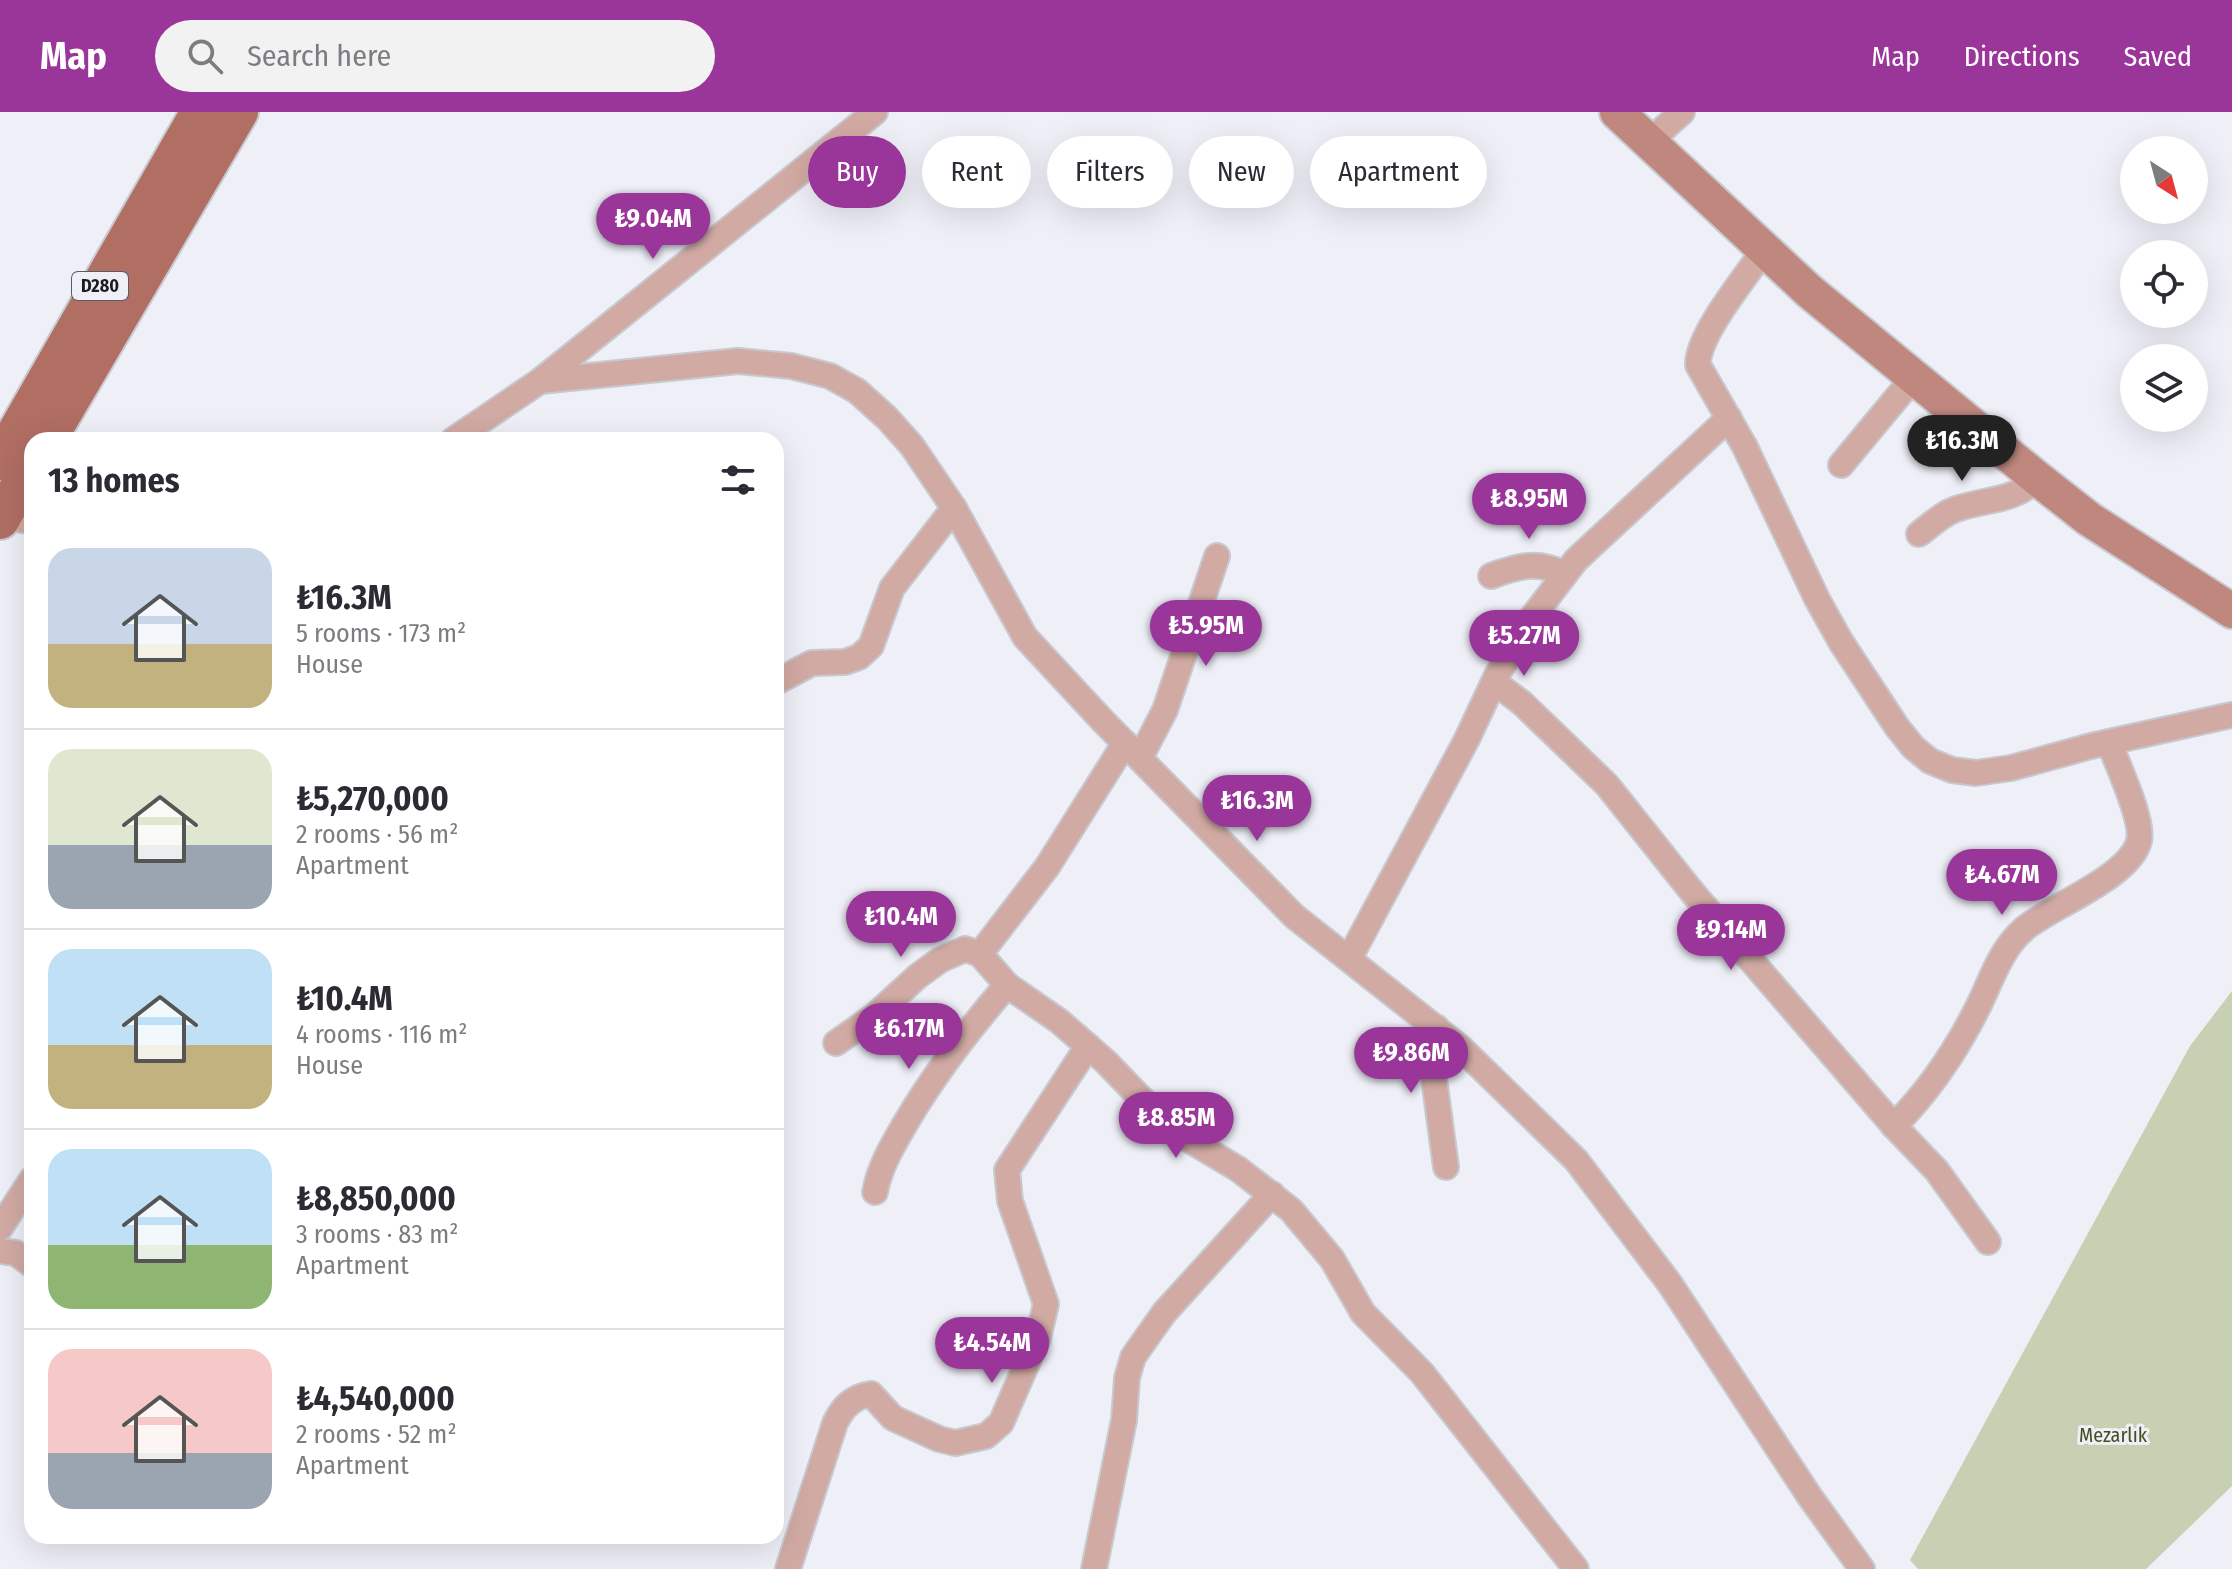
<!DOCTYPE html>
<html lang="en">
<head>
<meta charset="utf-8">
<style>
	body { margin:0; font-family:"Fira Sans Condensed",sans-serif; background:#f2f2f3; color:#2b2b33; height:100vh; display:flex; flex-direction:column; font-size:30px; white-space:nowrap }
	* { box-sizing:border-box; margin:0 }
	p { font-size:26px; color:#7c7c81 }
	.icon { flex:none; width:44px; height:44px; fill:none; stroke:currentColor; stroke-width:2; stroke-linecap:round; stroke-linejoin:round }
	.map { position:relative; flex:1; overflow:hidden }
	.drawer { position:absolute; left:24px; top:320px; width:760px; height:1112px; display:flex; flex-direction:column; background:#fff; border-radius:24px; box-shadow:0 8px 32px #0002 }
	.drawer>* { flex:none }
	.guide { position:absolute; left:808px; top:24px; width:760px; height:72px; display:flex; gap:16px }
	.needle { width:52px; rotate:144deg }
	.fabs { position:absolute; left:2120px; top:24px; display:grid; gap:16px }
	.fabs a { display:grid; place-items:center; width:88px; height:88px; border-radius:50%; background:#fff; box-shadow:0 8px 32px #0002; font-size:40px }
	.price { position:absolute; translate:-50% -68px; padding:0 18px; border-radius:28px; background:#9a359a; color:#fff; font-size:26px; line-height:52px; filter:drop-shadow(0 2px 4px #0008) }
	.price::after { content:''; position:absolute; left:50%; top:48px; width:24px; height:18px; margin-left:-12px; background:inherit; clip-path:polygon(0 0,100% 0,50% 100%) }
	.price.current { background:#222; color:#fff }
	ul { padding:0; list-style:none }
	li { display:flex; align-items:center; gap:24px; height:200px; padding:0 24px }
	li+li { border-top:2px solid #e1e1e2 }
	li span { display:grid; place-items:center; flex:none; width:224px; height:160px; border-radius:24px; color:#555 }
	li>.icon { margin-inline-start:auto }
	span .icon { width:96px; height:96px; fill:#fffc; stroke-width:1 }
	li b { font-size:34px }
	h2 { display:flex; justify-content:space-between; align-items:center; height:96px; padding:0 24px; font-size:34px }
	.chip { padding:0 28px; border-radius:36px; background:#fff; box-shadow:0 8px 32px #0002; font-size:28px; line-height:72px }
	.chip.current { background:#9a359a; color:#fff }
	header { display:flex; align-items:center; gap:48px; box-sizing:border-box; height:112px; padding:0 40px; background:#9a359a; color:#fff }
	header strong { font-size:38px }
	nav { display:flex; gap:44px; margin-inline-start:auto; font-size:28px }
	.search { width:560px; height:72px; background:#f2f2f3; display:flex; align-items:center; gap:20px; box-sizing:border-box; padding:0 28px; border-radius:44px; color:#7c7c81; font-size:30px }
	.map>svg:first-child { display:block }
	.green { fill:#c8d0b4 }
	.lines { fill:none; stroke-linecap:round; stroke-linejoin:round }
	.street-casing { stroke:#c8c9d0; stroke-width:28 }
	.secondary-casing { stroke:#c8c9d0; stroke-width:38 }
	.primary-casing { stroke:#c8c9d0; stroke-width:42 }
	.street { stroke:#d1aaa3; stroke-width:24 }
	.secondary { stroke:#bf877e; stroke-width:34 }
	.primary { stroke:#b16e63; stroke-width:38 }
	.labels { text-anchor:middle; stroke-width:6; stroke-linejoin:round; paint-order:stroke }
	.shield { fill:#eeeff7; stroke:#5c5c60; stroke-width:2 }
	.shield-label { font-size:18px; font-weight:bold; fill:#1d1d20 }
	.park-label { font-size:20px; fill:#434f1d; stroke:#eeeff7 }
</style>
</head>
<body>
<header>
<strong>Map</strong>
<div class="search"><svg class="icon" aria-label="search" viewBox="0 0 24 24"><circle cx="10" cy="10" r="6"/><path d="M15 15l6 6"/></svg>Search here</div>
<nav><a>Map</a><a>Directions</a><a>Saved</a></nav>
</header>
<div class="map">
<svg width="2232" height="1457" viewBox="0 0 2232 1457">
	<rect width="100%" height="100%" fill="#eeeff7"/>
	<polygon class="green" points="2232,879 2232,1374 2146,1457 1918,1457 1910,1448 2190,934"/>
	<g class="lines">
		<g class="street-casing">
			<g id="street">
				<polyline points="1651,28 1682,0"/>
				<path d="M 1763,139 C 1746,165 1697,223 1698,253 L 1745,335 L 1817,487 L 1841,530 L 1897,615 L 1913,635 L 1930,649 L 1952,658 L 1976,661 L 2011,656 L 2091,634 L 2232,603"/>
				<polyline points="540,269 738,249 791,254 830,264 857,279 887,306 912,334 954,396 1025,525 1103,609 1294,804 1461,936 1576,1048 1670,1172 1810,1385 1862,1457"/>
				<polyline points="453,328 540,269 875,0"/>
				<polyline points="1841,353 1914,265"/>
				<path d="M 0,394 C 7,405 19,409 32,409"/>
				<path d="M 1919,422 C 1931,413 1942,402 1956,397 C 1988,386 2010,391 2038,367"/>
				<path d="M 1491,464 C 1518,454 1538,448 1564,462"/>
				<polyline points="776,570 812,551 845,550 859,545 871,534 892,476 954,396"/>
				<polyline points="1494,570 1522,591 1607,673 1693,781 1894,1014 1937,1059 1988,1130"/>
				<polyline points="1125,631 1047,755 980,842 1007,873 1059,909 1106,950 1161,1007 1181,1023 1238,1057 1291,1098 1332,1147 1363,1201 1422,1261 1576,1457"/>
				<polyline points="1140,646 1165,598 1217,444"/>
				<polyline points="1349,847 1467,627 1497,563 1531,507 1576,448 1729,306"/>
				<polyline points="1436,915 1430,937 1446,1055"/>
				<polyline points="836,931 873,905 918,864 940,848 965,837 980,842"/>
				<path d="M 1894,1014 C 1929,979 1956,939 1978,895 C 1992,867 2000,838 2024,817 C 2051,794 2130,765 2139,729 C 2144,708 2117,652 2109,630"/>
				<path d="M 875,1080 C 880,1053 894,1031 908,1007 C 937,958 970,916 1007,873"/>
				<polyline points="0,1116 32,1067"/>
				<polyline points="0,1139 16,1141 32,1153"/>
				<path d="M 788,1457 L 835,1311 C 843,1295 852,1285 871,1282 L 893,1306 L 939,1327 L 955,1331 L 986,1324 L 1001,1311 L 1038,1226 L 1046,1192 L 1010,1089 L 1007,1058 L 1088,934"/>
				<polyline points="1094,1457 1124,1308 1127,1266 1133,1245 1164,1201 1272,1082"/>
			</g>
		</g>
		<g class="secondary-casing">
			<polyline id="secondary" points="1617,0 1809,179 2038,367 2089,407 2232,499"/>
		</g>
		<g class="primary-casing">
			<g id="primary">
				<polyline points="47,328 239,0"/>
				<polyline points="0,349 200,0"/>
				<polyline points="0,408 32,353"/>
			</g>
		</g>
		<use href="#street" class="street"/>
		<use href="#secondary" class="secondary"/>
		<use href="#primary" class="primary"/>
	</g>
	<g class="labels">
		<rect class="shield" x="72" y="160" width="56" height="28" rx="6"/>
		<g class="shield-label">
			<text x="100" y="180">D280</text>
		</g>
		<g class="park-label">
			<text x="2113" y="1330">Mezarlık</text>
		</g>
	</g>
</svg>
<div class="fabs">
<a><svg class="needle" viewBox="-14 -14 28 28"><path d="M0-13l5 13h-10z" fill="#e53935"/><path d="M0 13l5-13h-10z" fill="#7c7c81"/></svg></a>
<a><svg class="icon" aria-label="locate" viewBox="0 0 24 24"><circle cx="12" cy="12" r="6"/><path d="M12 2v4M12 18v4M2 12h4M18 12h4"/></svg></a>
<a><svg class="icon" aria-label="layers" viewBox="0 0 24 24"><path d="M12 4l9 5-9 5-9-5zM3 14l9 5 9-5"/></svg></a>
</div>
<b class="price" style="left:653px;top:149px">₺9.04M</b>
<b class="price current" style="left:1962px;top:371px">₺16.3M</b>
<b class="price" style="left:1529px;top:429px">₺8.95M</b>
<b class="price" style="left:1206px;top:556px">₺5.95M</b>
<b class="price" style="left:1524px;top:566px">₺5.27M</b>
<b class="price" style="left:1257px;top:731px">₺16.3M</b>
<b class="price" style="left:2002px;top:805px">₺4.67M</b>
<b class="price" style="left:901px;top:847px">₺10.4M</b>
<b class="price" style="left:1731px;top:860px">₺9.14M</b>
<b class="price" style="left:909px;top:959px">₺6.17M</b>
<b class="price" style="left:1411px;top:983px">₺9.86M</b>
<b class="price" style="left:1176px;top:1048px">₺8.85M</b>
<b class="price" style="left:992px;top:1273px">₺4.54M</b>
<div class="guide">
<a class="chip current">Buy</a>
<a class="chip">Rent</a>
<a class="chip">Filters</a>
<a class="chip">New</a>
<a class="chip">Apartment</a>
</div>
<section class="drawer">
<h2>13 homes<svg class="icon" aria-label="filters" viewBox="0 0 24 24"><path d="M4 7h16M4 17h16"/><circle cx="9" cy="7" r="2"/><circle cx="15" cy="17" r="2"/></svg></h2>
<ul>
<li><span style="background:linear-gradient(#c9d6e8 60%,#c2b280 0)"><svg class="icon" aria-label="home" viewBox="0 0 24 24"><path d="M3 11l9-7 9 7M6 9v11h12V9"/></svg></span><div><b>₺16.3M</b><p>5 rooms · 173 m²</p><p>House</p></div></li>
<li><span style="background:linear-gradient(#dfe7d0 60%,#9aa5b1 0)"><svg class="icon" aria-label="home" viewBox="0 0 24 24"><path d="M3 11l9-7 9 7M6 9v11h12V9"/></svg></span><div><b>₺5,270,000</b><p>2 rooms · 56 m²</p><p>Apartment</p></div></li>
<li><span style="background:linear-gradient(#bfe0f5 60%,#c2b280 0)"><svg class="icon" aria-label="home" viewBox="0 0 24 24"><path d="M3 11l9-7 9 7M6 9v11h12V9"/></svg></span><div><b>₺10.4M</b><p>4 rooms · 116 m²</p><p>House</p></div></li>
<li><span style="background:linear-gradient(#bfe0f5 60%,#8fb573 0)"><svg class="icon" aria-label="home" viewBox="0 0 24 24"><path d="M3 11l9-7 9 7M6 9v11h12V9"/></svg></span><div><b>₺8,850,000</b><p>3 rooms · 83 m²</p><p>Apartment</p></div></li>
<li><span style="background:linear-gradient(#f6c9c9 65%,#9aa5b1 0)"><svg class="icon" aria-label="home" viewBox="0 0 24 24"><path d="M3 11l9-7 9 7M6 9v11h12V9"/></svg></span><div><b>₺4,540,000</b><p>2 rooms · 52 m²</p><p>Apartment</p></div></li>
</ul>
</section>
</div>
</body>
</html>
